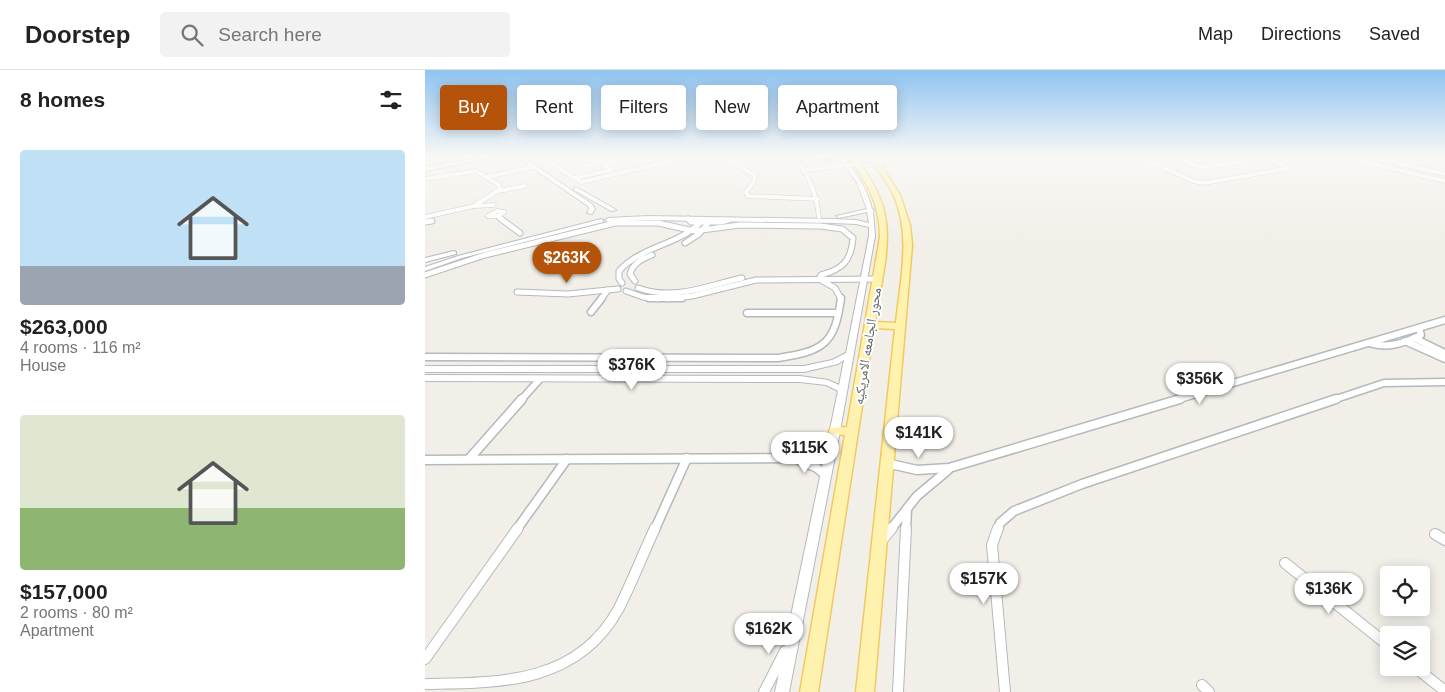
<!DOCTYPE html>
<html lang="en">
<head>
<meta charset="utf-8">
<style>
	body { margin:0; font-family:Arial,"Noto Naskh Arabic",sans-serif; background:#f2f2f2; color:#222; height:100vh; display:flex; flex-direction:column; font-size:19px; white-space:nowrap }
	* { box-sizing:border-box; margin:0 }
	p { font-size:16px; color:#767676 }
	.icon { flex:none; width:28px; height:28px; fill:none; stroke:currentColor; stroke-width:2; stroke-linecap:round; stroke-linejoin:round }
	.map { position:relative; flex:1; overflow:hidden }
	.drawer { display:flex; flex-direction:column; background:#fff; width:425px }
	.drawer>* { flex:none }
	.banner { position:absolute; left:15px; top:15px; width:475px; height:45px; display:flex; gap:10px }
	.controls { position:absolute; left:955px; top:496px; display:grid; gap:10px }
	.controls a { display:grid; place-items:center; width:50px; height:50px; border-radius:5px; background:#fff; box-shadow:0 2px 12px #0003; font-size:25px }
	.price { position:absolute; translate:-50% -42px; padding:0 11px; border-radius:18px; background:#fff; color:#222; font-size:16px; line-height:32px; filter:drop-shadow(0 1px 2px #0008) }
	.price::after { content:''; position:absolute; left:50%; top:30px; width:15px; height:11px; margin-left:-8px; background:inherit; clip-path:polygon(0 0,100% 0,50% 100%) }
	.price.on { background:#b45309; color:#fff }
	ul { padding:0; list-style:none }
	li { display:grid; align-content:center; gap:10px; height:265px; padding:0 20px }
	li span { display:grid; place-items:center; height:155px; border-radius:5px; color:#555 }
	li>.icon { margin-inline-start:auto }
	span .icon { width:90px; height:90px; fill:#fffc; stroke-width:1 }
	li b { font-size:21px }
	h2 { display:flex; justify-content:space-between; align-items:center; height:60px; padding:0 20px; font-size:21px }
	.pill { padding:0 18px; border-radius:5px; background:#fff; box-shadow:0 2px 12px #0003; font-size:18px; line-height:45px }
	.pill.on { background:#b45309; color:#fff }
	header { display:flex; align-items:center; gap:30px; box-sizing:border-box; height:70px; padding:0 25px; background:#fff; border-bottom:1px solid #e0e0e0 }
	header strong { font-size:24px }
	nav { display:flex; gap:28px; margin-inline-start:auto; font-size:18px }
	.search { width:350px; height:45px; background:#f2f2f2; display:flex; align-items:center; gap:12px; box-sizing:border-box; padding:0 18px; border-radius:5px; color:#767676; font-size:19px }
	main { display:flex; flex:1; min-height:0 }
	.map>svg:first-child { display:block }
	.building { fill:#cccac5 }
	.lines { fill:none; stroke-linecap:round; stroke-linejoin:round }
	.minor-far4-casing { stroke:#b5b8bc; stroke-width:5 }
	.minor-far3-casing { stroke:#b5b8bc; stroke-width:7 }
	.minor-far2-casing { stroke:#b5b8bc; stroke-width:9 }
	.minor-far1-casing { stroke:#b5b8bc; stroke-width:11 }
	.minor-casing { stroke:#b5b8bc; stroke-width:12 }
	.tertiary-casing { stroke:#b5b8bc; stroke-width:2 }
	.secondary-casing { stroke:#b6babf; stroke-width:2 }
	.primary-casing { stroke:#f2c960; stroke-width:3 }
	.minor-far4 { stroke:#fff; stroke-width:4 }
	.minor-far3 { stroke:#fff; stroke-width:5 }
	.minor-far2 { stroke:#fff; stroke-width:6 }
	.minor-far1 { stroke:#fff; stroke-width:8 }
	.minor { stroke:#fff; stroke-width:10 }
	.tertiary { fill:#fff; fill-rule:evenodd }
	.secondary { fill:#fff; fill-rule:evenodd }
	.primary { fill:#fff2af; fill-rule:evenodd }
	.labels { text-anchor:middle; stroke-width:4; stroke-linejoin:round; paint-order:stroke }
	.street-label { font-size:14px; fill:#5f6368; stroke:#fff }
</style>
</head>
<body>
<header>
<strong>Doorstep</strong>
<div class="search"><svg class="icon" aria-label="search" viewBox="0 0 24 24"><circle cx="10" cy="10" r="6"/><path d="M15 15l6 6"/></svg>Search here</div>
<nav><a>Map</a><a>Directions</a><a>Saved</a></nav>
</header>
<main>
<section class="drawer">
<h2>8 homes<svg class="icon" aria-label="filters" viewBox="0 0 24 24"><path d="M4 7h16M4 17h16"/><circle cx="9" cy="7" r="2"/><circle cx="15" cy="17" r="2"/></svg></h2>
<ul>
<li><span style="background:linear-gradient(#bfe0f5 75%,#9aa5b1 0)"><svg class="icon" aria-label="home" viewBox="0 0 24 24"><path d="M3 11l9-7 9 7M6 9v11h12V9"/></svg></span><div><b>$263,000</b><p>4 rooms · 116 m²</p><p>House</p></div></li>
<li><span style="background:linear-gradient(#dfe7d0 60%,#8fb573 0)"><svg class="icon" aria-label="home" viewBox="0 0 24 24"><path d="M3 11l9-7 9 7M6 9v11h12V9"/></svg></span><div><b>$157,000</b><p>2 rooms · 80 m²</p><p>Apartment</p></div></li>
</ul>
</section>
<div class="map">
<svg width="1020" height="622" viewBox="0 0 1020 622">
	<rect width="100%" height="100%" fill="#f1efe8"/>
	<polygon class="building" points="387,86 405,86 411,92 399,94"/>
	<g class="lines">
		<g class="minor-far4-casing">
			<g id="minor-far4">
				<polyline points="151,86 124,92 156,112 265,87"/>
				<polyline points="167,86 182,93 206,87 203,86"/>
				<polyline points="325,86 312,89 307,93 330,105 328,113 321,122 323,126 393,129"/>
				<path d="M 368,86 C 384,104 391,123 394,147"/>
				<polyline points="702,86 715,92"/>
				<polyline points="712,86 768,111 779,113 866,98"/>
				<polyline points="746,86 771,96 780,97 852,86"/>
				<polyline points="914,86 1020,111"/>
				<polyline points="942,86 1020,104"/>
				<polyline points="230,87 236,86"/>
				<polyline points="840,89 865,98"/>
				<polyline points="973,93 982,86"/>
				<polyline points="159,96 178,92"/>
				<polyline points="380,100 433,94"/>
				<polyline points="62,107 108,97"/>
				<polyline points="150,108 187,100 180,95 182,93"/>
				<polyline points="0,109 51,101 74,115 75,119 49,136"/>
				<polyline points="74,121 100,116"/>
				<polygon points="72,141 79,142 73,146 63,146"/>
				<polyline points="73,146 77,149"/>
				<polyline points="0,147 49,136 69,135"/>
			</g>
		</g>
		<g class="minor-far3-casing">
			<g id="minor-far3">
				<polyline points="75,148 95,163"/>
				<polyline points="263,149 266,152 296,152 303,150"/>
				<polyline points="0,152 7,151"/>
				<polyline points="260,173 274,164 284,152"/>
				<path d="M 0,205 L 60,185 L 190,153 L 233,153 L 269,161 L 315,155 L 395,156 L 417,159 L 428,168 C 426,191 418,199 396,205 L 394,209 L 410,218 L 416,229"/>
				<path d="M 210,211 L 205,204 C 208,193 217,189 227,185"/>
				<path d="M 197,213 L 194,209 L 194,201 C 216,176 252,176 276,152"/>
				<path d="M 213,218 C 251,231 280,216 317,208"/>
				<polyline points="201,221 218,227 233,229"/>
				<polyline points="92,222 143,224 193,219"/>
				<polyline points="176,229 183,220"/>
				<polyline points="242,229 267,226 331,210 453,209"/>
			</g>
		</g>
		<g class="minor-far2-casing">
			<g id="minor-far2">
				<polyline points="224,228 257,228"/>
				<polyline points="166,242 177,228"/>
				<polyline points="322,243 413,243"/>
				<polyline points="989,268 1020,283"/>
				<polyline points="980,271 1020,289"/>
				<path d="M 944,273 C 963,279 979,273 996,265 L 994,258"/>
				<path d="M 0,287 L 353,288 C 399,281 410,274 416,228"/>
				<polyline points="96,330 115,309"/>
				<polyline points="751,330 1020,250"/>
				<polyline points="908,330 959,313 1020,312"/>
			</g>
		</g>
		<g class="minor-far1-casing">
			<g id="minor-far1">
				<polyline points="370,388 392,398 401,406"/>
				<polyline points="44,389 97,329"/>
				<polyline points="0,390 367,388 395,381 407,375"/>
				<polyline points="461,393 492,400 524,398 755,329"/>
				<polyline points="92,459 142,389"/>
				<polyline points="230,459 262,388"/>
				<polyline points="466,459 492,426 523,400"/>
				<polyline points="481,459 482,439"/>
				<polyline points="573,459 575,453 589,441 657,414 911,329"/>
			</g>
		</g>
		<g class="minor-casing">
			<g id="minor">
				<polyline points="573,458 567,475 580,622"/>
				<polyline points="1010,464 1020,470"/>
				<polyline points="457,470 467,458"/>
				<polyline points="860,493 964,576"/>
				<polyline points="0,589 93,458"/>
				<polyline points="991,598 1020,621"/>
				<path d="M 0,614 C 75,613 153,614 194,538 C 207,512 218,484 230,458"/>
				<polyline points="777,615 784,622"/>
				<polyline points="339,622 360,581"/>
				<polyline points="473,622 481,458"/>
			</g>
		</g>
		<g class="tertiary-casing">
			<g id="tertiary">
				<polygon points="86,86 98,87 167,134 170,139 167,144 162,143 164,139 163,136 94,89"/>
				<path d="M 413,86 L 417,86 C 431,102 442,118 447,139 L 449,140 L 448,141 L 450,166 L 415,361 L 364,622 L 350,622 L 413,321 L 401,315 L 375,312 L 0,311 L 0,305 L 375,306 L 403,310 L 414,315 L 419,290 L 413,294 L 379,302 L 0,302 L 0,296 L 379,296 L 407,290 L 421,283 L 444,166 L 444,157 L 431,154 L 408,153 L 223,150 L 183,152 L 180,150 L 183,148 L 223,146 L 408,149 L 431,150 L 444,153 L 442,142 L 414,148 L 411,146 L 442,139 L 432,113 Z"/>
				<polygon points="151,117 190,139 191,140 186,141 149,120 149,118"/>
				<polygon points="176,149 178,150 178,152 37,188 0,201 0,197 33,186"/>
				<polygon points="29,181 31,182 31,184 0,192 0,188"/>
			</g>
		</g>
		<g class="secondary-casing">
			<g id="secondary">
				<polygon points="63,86 73,86 0,101 0,97"/>
				<path d="M 422,86 L 446,89 L 469,86 C 455,94 436,94 422,86 Z"/>
			</g>
		</g>
		<g class="primary-casing">
			<path id="primary" d="M 422,86 L 428,86 C 479,144 460,184 450,252 L 471,253 C 475,211 487,164 468,124 C 464,115 457,107 452,98 L 457,86 L 463,86 L 458,98 L 475,125 L 485,155 L 487,175 L 449,622 L 431,622 L 470,259 L 449,258 L 393,622 L 375,622 L 420,365 L 406,364 L 404,361 L 406,358 L 422,357 L 455,167 C 455,134 442,111 422,86 Z"/>
		</g>
		<use href="#minor-far4" class="minor-far4"/>
		<use href="#minor-far3" class="minor-far3"/>
		<use href="#minor-far2" class="minor-far2"/>
		<use href="#minor-far1" class="minor-far1"/>
		<use href="#minor" class="minor"/>
		<use href="#tertiary" class="tertiary"/>
		<use href="#secondary" class="secondary"/>
		<use href="#primary" class="primary"/>
	</g>
	<linearGradient id="sky" x2="0" y2="1"><stop stop-color="#8fc3f1"/><stop offset="0.5" stop-color="#f9f8f5"/><stop offset="1" stop-color="#f9f8f5" stop-opacity="0"/></linearGradient>
	<rect width="1020" height="173" fill="url(#sky)"/>
	<g class="labels">
		<g class="street-label">
			<text transform="translate(442 276) rotate(-81)" y="5">محور الجامعه الامريكيه</text>
		</g>
	</g>
</svg>
<div class="controls">
<a><svg class="icon" aria-label="locate" viewBox="0 0 24 24"><circle cx="12" cy="12" r="6"/><path d="M12 2v4M12 18v4M2 12h4M18 12h4"/></svg></a>
<a><svg class="icon" aria-label="layers" viewBox="0 0 24 24"><path d="M12 4l9 5-9 5-9-5zM3 14l9 5 9-5"/></svg></a>
</div>
<b class="price on" style="left:142px;top:214px">$263K</b>
<b class="price" style="left:207px;top:321px">$376K</b>
<b class="price" style="left:775px;top:335px">$356K</b>
<b class="price" style="left:494px;top:389px">$141K</b>
<b class="price" style="left:380px;top:404px">$115K</b>
<b class="price" style="left:559px;top:535px">$157K</b>
<b class="price" style="left:904px;top:545px">$136K</b>
<b class="price" style="left:344px;top:585px">$162K</b>
<div class="banner">
<a class="pill on">Buy</a>
<a class="pill">Rent</a>
<a class="pill">Filters</a>
<a class="pill">New</a>
<a class="pill">Apartment</a>
</div>
</div>
</main>
</body>
</html>
